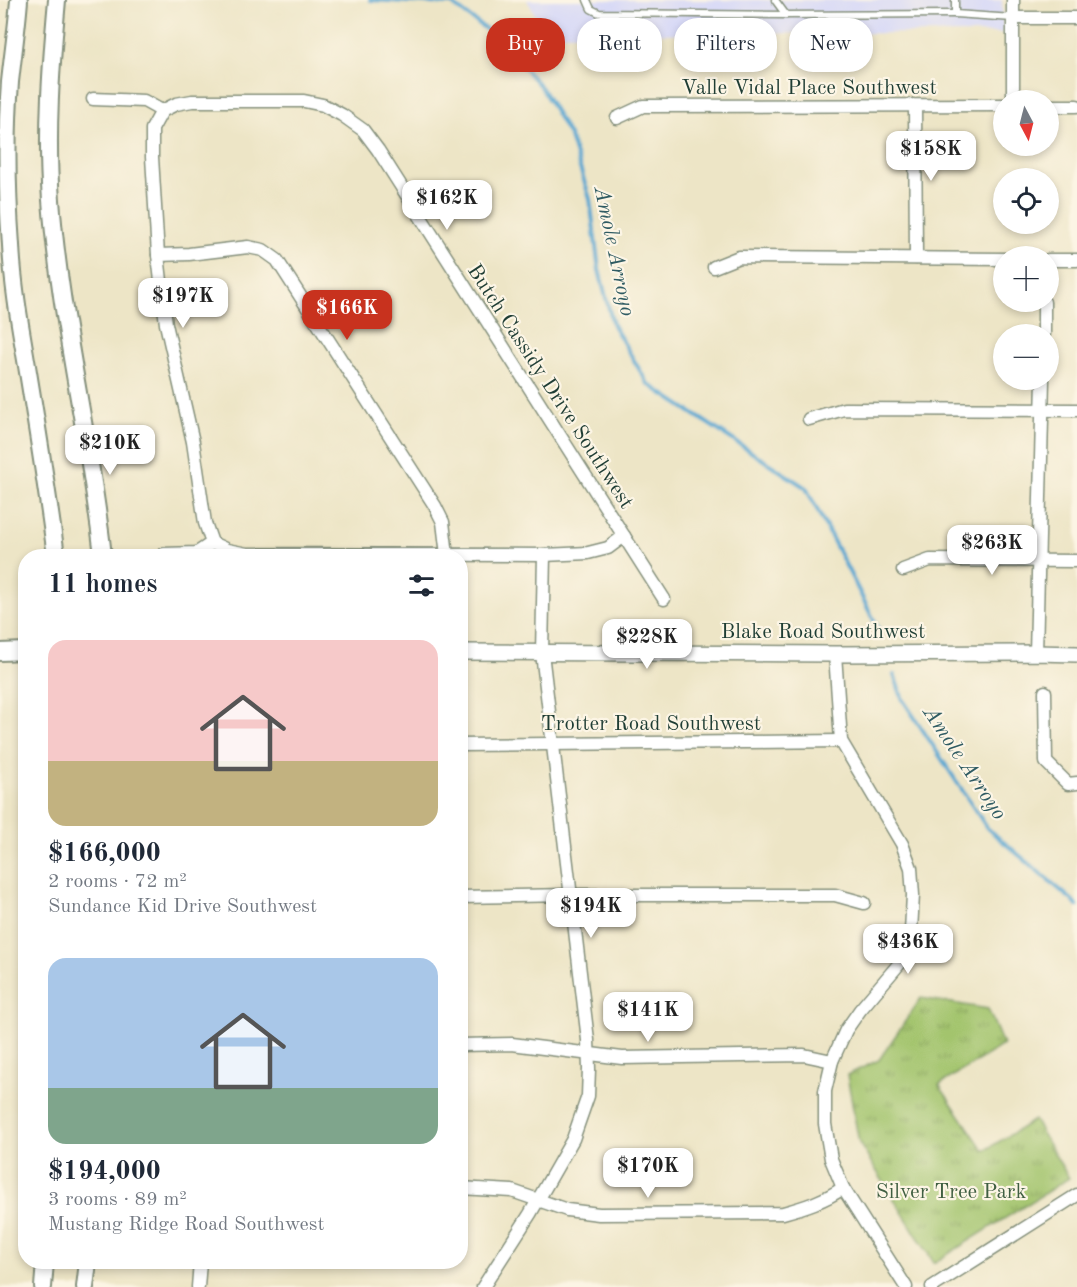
<!DOCTYPE html>
<html lang="en">
<head>
<meta charset="utf-8">
<style>
	body { margin:0; font-family:"Old Standard TT",serif; background:#f6f6f7; color:#1f2937; height:100vh; display:flex; flex-direction:column; font-size:22px; white-space:nowrap }
	* { box-sizing:border-box; margin:0 }
	p { font-size:20px; color:#747a83 }
	.icon { flex:none; width:33px; height:33px; fill:none; stroke:currentColor; stroke-width:2; stroke-linecap:round; stroke-linejoin:round }
	.map { position:relative; flex:1; overflow:hidden }
	.sheet { position:absolute; left:18px; top:549px; width:450px; height:720px; display:flex; flex-direction:column; background:#fff; border-radius:24px; box-shadow:0 3px 9px #0003 }
	.sheet>* { flex:none }
	.top-card { position:absolute; left:486px; top:18px; width:501px; height:54px; display:flex; gap:12px }
	.needle { width:39px; rotate:173deg }
	.fabs { position:absolute; left:993px; top:90px; display:grid; gap:12px }
	.fabs a { display:grid; place-items:center; width:66px; height:66px; border-radius:50%; background:#fff; box-shadow:0 3px 9px #0003; font-size:30px }
	.price { position:absolute; translate:-50% -51px; padding:0 14px; border-radius:12px; background:#fff; color:#222; font-size:20px; line-height:39px; filter:drop-shadow(0 2px 3px #0008) }
	.price::after { content:''; position:absolute; left:50%; top:36px; width:18px; height:14px; margin-left:-9px; background:inherit; clip-path:polygon(0 0,100% 0,50% 100%) }
	.price.selected { background:#c8321e; color:#fff }
	ul { padding:0; list-style:none }
	li { display:grid; align-content:center; gap:12px; height:318px; padding:0 30px }
	li span { display:grid; place-items:center; height:186px; border-radius:18px; color:#555 }
	li>.icon { margin-inline-start:auto }
	span .icon { width:108px; height:108px; fill:#fffc; stroke-width:1 }
	li b { font-size:26px }
	h2 { display:flex; justify-content:space-between; align-items:center; height:72px; padding:0 30px; font-size:26px }
	.chip { padding:0 21px; border-radius:24px; background:#fff; box-shadow:0 3px 9px #0003; font-size:21px; line-height:54px }
	.chip.selected { background:#c8321e; color:#fff }
	.map>svg:first-child { display:block }
	.built { fill:#d6d8f8 }
	.park { fill:url(#park-tufts); stroke:#618050; stroke-width:1.5 }
	.lines { fill:none; stroke-linecap:round; stroke-linejoin:round }
	.stream { stroke:#57a6d1; stroke-width:4 }
	.service-casing { stroke:#86917d; stroke-width:9 }
	.minor-casing { stroke:#86917d; stroke-width:15 }
	.tertiary-casing { stroke:#86917d; stroke-width:18 }
	.secondary-casing { stroke:#86917d; stroke-width:20 }
	.service { stroke:#fff; stroke-width:6 }
	.minor { stroke:#fff; stroke-width:12 }
	.tertiary { stroke:#fff; stroke-width:15 }
	.secondary { stroke:#fff; stroke-width:16 }
	.labels { text-anchor:middle; stroke-width:4.5; stroke-linejoin:round; paint-order:stroke }
	.street-label { font-size:21px; fill:#1f3d34; stroke:#fcf5e5 }
	.park-label { font-size:21px; fill:#405f42; stroke:#fcf5e5 }
	.water-label { font-size:22px; font-style:italic; fill:#305c63; stroke:#fcf5e5 }
</style>
</head>
<body>
<div class="map">
<svg width="1077" height="1287" viewBox="0 0 1077 1287">
	<defs>
		<pattern id="park-tufts" width="24" height="20" patternUnits="userSpaceOnUse" patternTransform="scale(1.5)"><rect width="24" height="20" fill="#a3c46d"/><path d="M3 7l-1-3M5 7V3M7 7l1-3M15 17l-1-3M17 17v-4M19 17l1-3" fill="none" stroke="#84a05a"/></pattern>
	</defs>
	<rect width="100%" height="100%" fill="#fcf5e5"/>
	<filter id="ink" filterUnits="userSpaceOnUse"><feTurbulence type="fractalNoise" baseFrequency=".0167" numOctaves="2"/><feDisplacementMap in="SourceGraphic" scale="12" xChannelSelector="R" yChannelSelector="G"/><feConvolveMatrix kernelMatrix="1 2 1 2 8 2 1 2 1" color-interpolation-filters="sRGB"/></filter>
	<filter id="wash" filterUnits="userSpaceOnUse"><feTurbulence type="fractalNoise" baseFrequency=".008" numOctaves="4" result="noise"/><feDisplacementMap in="SourceGraphic" scale="24" xChannelSelector="R" yChannelSelector="G"/><feGaussianBlur stdDeviation="1.35" result="paint"/><feColorMatrix in="noise" values="0 0 0 0 0 0 0 0 0 0 0 0 0 0 0 0 0 1.4 0 .05"/><feComposite in="paint" operator="in"/></filter>
	<g filter="url(#wash)">
		<rect width="100%" height="100%" fill="#ede5c6"/>
		<polygon class="built" points="527,0 1002,0 1003,33 546,34"/>
		<polygon class="park" points="921,998 988,1009 1003,1045 939,1085 984,1151 1034,1120 1069,1178 934,1263 859,1143 847,1075 879,1060"/>
		<g class="lines">
			<g class="stream">
				<polyline points="370,0 452,4 495,36 541,87 570,137 590,199 599,270 613,325 648,384 806,488 880,632"/>
				<polyline points="894,675 903,700 987,828 1072,900 1077,906"/>
			</g>
		</g>
	</g>
	<g filter="url(#ink)">
		<g class="lines">
			<g class="service-casing">
				<g id="service">
					<polyline points="587,0 591,9 599,13 786,15 955,14"/>
					<polyline points="775,0 786,15"/>
					<polyline points="955,0 955,14 1013,18"/>
				</g>
			</g>
			<g class="minor-casing">
				<g id="minor">
					<polyline points="1014,18 1077,18"/>
					<polyline points="93,99 144,101 162,111 176,104 192,101 304,101 323,105 342,115 363,130 378,150 664,599"/>
					<polyline points="1013,100 1013,0"/>
					<polyline points="915,106 916,258"/>
					<polyline points="1048,106 1077,106"/>
					<polyline points="162,111 152,129 152,157 158,255 166,324 193,442 205,523 212,543"/>
					<polyline points="617,118 643,106 1004,105"/>
					<polyline points="158,255 189,254 248,247 263,250 277,260 435,506 443,522 447,555"/>
					<polyline points="1048,260 1077,260"/>
					<polyline points="714,267 739,257 1004,259"/>
					<polyline points="1044,334 1044,302"/>
					<polyline points="809,419 844,409 1077,410"/>
					<polyline points="164,554 197,553 212,543 227,550 247,554 544,555 588,553 608,548 624,536"/>
					<polyline points="903,570 930,560 1077,561"/>
					<polyline points="1036,653 1043,380"/>
					<polyline points="835,654 841,741 902,844 911,868 913,895 911,931 899,964 860,1010 846,1030 832,1061 825,1091 825,1124 831,1159 843,1188 906,1287"/>
					<polyline points="1045,692 1046,762 1068,784 1077,783"/>
					<polyline points="460,745 841,741"/>
					<polyline points="460,897 571,895 835,895 864,903"/>
					<polyline points="460,1045 512,1044 622,1058 804,1055 832,1061"/>
					<path d="M 460,1188 L 512,1191 L 567,1210 L 599,1214 L 783,1213 C 805,1207 824,1201 843,1188"/>
					<polyline points="198,1287 200,1262"/>
					<polyline points="483,1287 530,1214 573,1139 588,1096 589,1069 588,1040 542,653 544,555"/>
					<polyline points="932,1287 1077,1195"/>
				</g>
			</g>
			<g class="tertiary-casing">
				<polyline id="tertiary" points="460,652 835,654 1036,653 1077,654"/>
			</g>
			<g class="secondary-casing">
				<g id="secondary">
					<path d="M 19,0 C 17,27 13,54 10,82 C 6,136 7,191 11,245 C 13,288 21,330 28,372 C 38,433 48,495 56,556"/>
					<path d="M 57,0 C 51,66 46,134 51,200 C 60,320 90,437 103,556"/>
					<polyline points="0,652 26,651"/>
					<polyline points="43,1287 45,1262"/>
					<polyline points="85,1287 88,1262"/>
				</g>
			</g>
			<use href="#service" class="service"/>
			<use href="#minor" class="minor"/>
			<use href="#tertiary" class="tertiary"/>
			<use href="#secondary" class="secondary"/>
		</g>
	</g>
	<g class="labels">
		<g class="street-label">
			<text x="809" y="94">Valle Vidal Place Southwest</text>
			<text transform="translate(551 386) rotate(57)" y="7">Butch Cassidy Drive Southwest</text>
			<text x="823" y="638">Blake Road Southwest</text>
			<text x="651" y="730">Trotter Road Southwest</text>
		</g>
		<g class="park-label">
			<text x="951" y="1198">Silver Tree Park</text>
		</g>
		<g class="water-label">
			<text transform="translate(616 251) rotate(78)" y="8">Amole Arroyo</text>
			<text transform="translate(966 762) rotate(56)" y="8">Amole Arroyo</text>
		</g>
	</g>
</svg>
<div class="fabs">
<a><svg class="needle" viewBox="-14 -14 28 28"><path d="M0-13l5 13h-10z" fill="#e53935"/><path d="M0 13l5-13h-10z" fill="#747a83"/></svg></a>
<a><svg class="icon" aria-label="locate" viewBox="0 0 24 24"><circle cx="12" cy="12" r="6"/><path d="M12 2v4M12 18v4M2 12h4M18 12h4"/></svg></a>
<a>+</a>
<a>−</a>
</div>
<b class="price" style="left:931px;top:182px">$158K</b>
<b class="price" style="left:447px;top:231px">$162K</b>
<b class="price" style="left:183px;top:329px">$197K</b>
<b class="price selected" style="left:347px;top:341px">$166K</b>
<b class="price" style="left:110px;top:476px">$210K</b>
<b class="price" style="left:992px;top:576px">$263K</b>
<b class="price" style="left:647px;top:670px">$228K</b>
<b class="price" style="left:591px;top:939px">$194K</b>
<b class="price" style="left:908px;top:975px">$436K</b>
<b class="price" style="left:648px;top:1043px">$141K</b>
<b class="price" style="left:648px;top:1199px">$170K</b>
<div class="top-card">
<a class="chip selected">Buy</a>
<a class="chip">Rent</a>
<a class="chip">Filters</a>
<a class="chip">New</a>
</div>
<section class="sheet">
<h2>11 homes<svg class="icon" aria-label="filters" viewBox="0 0 24 24"><path d="M4 7h16M4 17h16"/><circle cx="9" cy="7" r="2"/><circle cx="15" cy="17" r="2"/></svg></h2>
<ul>
<li><span style="background:linear-gradient(#f6c9c9 65%,#c2b280 0)"><svg class="icon" aria-label="home" viewBox="0 0 24 24"><path d="M3 11l9-7 9 7M6 9v11h12V9"/></svg></span><div><b>$166,000</b><p>2 rooms · 72 m²</p><p>Sundance Kid Drive Southwest</p></div></li>
<li><span style="background:linear-gradient(#a9c7e8 70%,#7fa58c 0)"><svg class="icon" aria-label="home" viewBox="0 0 24 24"><path d="M3 11l9-7 9 7M6 9v11h12V9"/></svg></span><div><b>$194,000</b><p>3 rooms · 89 m²</p><p>Mustang Ridge Road Southwest</p></div></li>
</ul>
</section>
</div>
</body>
</html>
